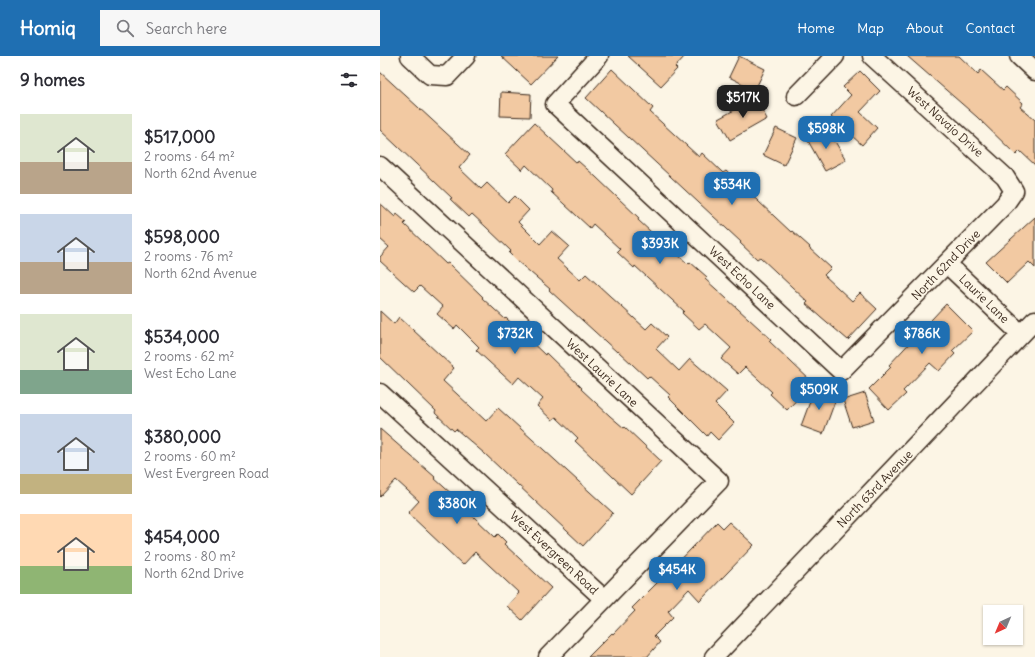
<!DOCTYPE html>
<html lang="en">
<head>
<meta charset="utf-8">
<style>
	body { margin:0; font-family:Delius,sans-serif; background:#f7f7f7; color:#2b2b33; height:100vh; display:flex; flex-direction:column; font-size:15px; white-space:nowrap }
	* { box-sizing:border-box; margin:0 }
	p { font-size:13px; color:#7c7c81 }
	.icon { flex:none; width:22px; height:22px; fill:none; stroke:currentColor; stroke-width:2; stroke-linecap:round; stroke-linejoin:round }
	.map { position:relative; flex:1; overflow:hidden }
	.panel { display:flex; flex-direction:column; background:#fff; width:380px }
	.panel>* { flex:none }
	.needle { width:26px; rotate:224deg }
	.controls { position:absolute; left:603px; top:549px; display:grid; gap:8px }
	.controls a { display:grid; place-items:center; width:40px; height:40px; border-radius:0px; background:#fff; box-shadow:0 1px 3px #0004; font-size:20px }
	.price { position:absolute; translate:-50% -34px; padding:0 9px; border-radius:8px; background:#1f6fb2; color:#fff; font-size:13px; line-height:26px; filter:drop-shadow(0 1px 2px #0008) }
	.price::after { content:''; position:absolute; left:50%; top:24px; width:12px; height:9px; margin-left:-6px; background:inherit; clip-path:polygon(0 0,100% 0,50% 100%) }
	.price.on { background:#222; color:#fff }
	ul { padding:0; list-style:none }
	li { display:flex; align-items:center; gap:12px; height:100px; padding:0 20px }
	li span { display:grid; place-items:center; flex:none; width:112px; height:80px; border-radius:0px; color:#555 }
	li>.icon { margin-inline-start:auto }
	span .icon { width:48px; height:48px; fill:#fffc; stroke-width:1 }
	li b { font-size:17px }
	h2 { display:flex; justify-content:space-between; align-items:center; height:48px; padding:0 20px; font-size:17px }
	header { display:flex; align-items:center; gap:24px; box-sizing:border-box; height:56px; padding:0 20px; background:#1f6fb2; color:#fff }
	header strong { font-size:19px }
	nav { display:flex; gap:22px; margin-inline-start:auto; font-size:14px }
	.search { width:280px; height:36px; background:#f7f7f7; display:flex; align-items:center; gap:10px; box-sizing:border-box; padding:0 14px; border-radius:0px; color:#7c7c81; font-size:15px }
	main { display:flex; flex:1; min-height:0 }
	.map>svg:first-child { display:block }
	.building { fill:#f2c9a2; stroke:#3b2a1e }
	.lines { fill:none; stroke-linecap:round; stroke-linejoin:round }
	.minor-casing { stroke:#3b2a1e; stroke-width:21 }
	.minor { stroke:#fcf5e5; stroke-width:18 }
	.labels { text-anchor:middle; stroke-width:3.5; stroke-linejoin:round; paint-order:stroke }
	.street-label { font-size:12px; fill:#3b2a1e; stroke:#fcf5e5 }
</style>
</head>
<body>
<header>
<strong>Homiq</strong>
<div class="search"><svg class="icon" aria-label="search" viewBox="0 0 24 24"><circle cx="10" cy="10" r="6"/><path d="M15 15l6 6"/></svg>Search here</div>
<nav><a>Home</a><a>Map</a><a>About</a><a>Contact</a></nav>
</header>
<main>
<section class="panel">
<h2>9 homes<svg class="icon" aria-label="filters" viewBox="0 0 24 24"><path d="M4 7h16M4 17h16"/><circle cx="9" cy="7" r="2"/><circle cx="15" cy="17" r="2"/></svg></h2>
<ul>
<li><span style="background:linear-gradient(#dfe7d0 60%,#b9a48a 0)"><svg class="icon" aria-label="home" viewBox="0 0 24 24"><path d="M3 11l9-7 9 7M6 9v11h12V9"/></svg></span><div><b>$517,000</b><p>2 rooms · 64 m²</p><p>North 62nd Avenue</p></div></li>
<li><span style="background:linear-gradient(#c9d6e8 60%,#b9a48a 0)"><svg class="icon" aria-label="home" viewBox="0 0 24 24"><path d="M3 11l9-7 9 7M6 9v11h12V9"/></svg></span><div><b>$598,000</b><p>2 rooms · 76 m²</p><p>North 62nd Avenue</p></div></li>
<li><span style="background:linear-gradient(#dfe7d0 70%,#7fa58c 0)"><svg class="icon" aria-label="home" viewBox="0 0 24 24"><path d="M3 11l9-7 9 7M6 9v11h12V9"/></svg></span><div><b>$534,000</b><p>2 rooms · 62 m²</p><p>West Echo Lane</p></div></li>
<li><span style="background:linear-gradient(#c9d6e8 75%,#c2b280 0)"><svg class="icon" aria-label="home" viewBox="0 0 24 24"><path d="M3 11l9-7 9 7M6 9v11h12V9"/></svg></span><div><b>$380,000</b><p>2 rooms · 60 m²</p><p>West Evergreen Road</p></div></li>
<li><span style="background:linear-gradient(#ffd9b3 65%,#8fb573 0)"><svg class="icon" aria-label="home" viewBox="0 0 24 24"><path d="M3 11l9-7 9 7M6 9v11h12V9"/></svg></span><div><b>$454,000</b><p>2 rooms · 80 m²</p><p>North 62nd Drive</p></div></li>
</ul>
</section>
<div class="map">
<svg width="655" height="601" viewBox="0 0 655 601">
	<rect width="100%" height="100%" fill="#fcf5e5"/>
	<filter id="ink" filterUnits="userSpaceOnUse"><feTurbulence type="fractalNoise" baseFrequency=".025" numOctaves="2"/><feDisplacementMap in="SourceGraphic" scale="8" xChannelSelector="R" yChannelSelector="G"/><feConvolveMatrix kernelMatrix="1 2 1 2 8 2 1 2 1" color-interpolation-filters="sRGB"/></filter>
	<g filter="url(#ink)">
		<g class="building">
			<polygon points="121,0 178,0 151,28"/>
			<polygon points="248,0 305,0 295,11 297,13 281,30"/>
			<polygon points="359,0 385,13 375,34 349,21"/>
			<polygon points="527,0 579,0 598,18 601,14 623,34 626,31 643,47 640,51 655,64 655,109 640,95 636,99 597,61"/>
			<polygon points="232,13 273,52 270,56 319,101 322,97 343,117 346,115 411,176 412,175 430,191 429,192 451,212 444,219 472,245 480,237 497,253 468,284 426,248 428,246 380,201 377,203 360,187 361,186 206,42"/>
			<polygon points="480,15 500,35 480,56 497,72 482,89 451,61 471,39 463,31"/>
			<polygon points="0,16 90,99 79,112 101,133 107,127 128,147 135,140 149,154 138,166 160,188 172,175 189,190 177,203 200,224 206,218 266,273 272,267 287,281 276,293 299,315 310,303 347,335 335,348 354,367 338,384 330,376 327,380 288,341 290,339 269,320 267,322 238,295 237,296 169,234 170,233 137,205 129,197 131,195 106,171 92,158 89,161 70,143 72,142 0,74"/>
			<polygon points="121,36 151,38 150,61 120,60"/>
			<polygon points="376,42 387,63 350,84 338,63"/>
			<polygon points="154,67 197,107 198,105 216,121 259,162 258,164 284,188 285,187 308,208 310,206 327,221 325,223 391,283 389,285 433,327 407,354 390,338 392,336 365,311 358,318 341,303 351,292 325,268 319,273 302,257 304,255 255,210 254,212 237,196 240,193 213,168 210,172 171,136 172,134 146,109 142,114 125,98"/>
			<polygon points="396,72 417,82 404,109 383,99"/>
			<polygon points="447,72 466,104 445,115 427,83"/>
			<polygon points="0,147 15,161 17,158 26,166 24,168 66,208 68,207 103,241 102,242 125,263 126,262 165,299 166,297 202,332 201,333 230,360 244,372 245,371 281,405 251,438 195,385 198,382 176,361 172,364 157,350 163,343 139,321 133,328 96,294 99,291 77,269 74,273 57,258 63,251 40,230 34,236 0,205 0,201 9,191 0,183"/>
			<polygon points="655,161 655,212 649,206 627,227 606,206"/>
			<polygon points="566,248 593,275 572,295 575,298 559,315 550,307 523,335 526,338 509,354 489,333 511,311 509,309"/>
			<polygon points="0,255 14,268 19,261 74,312 63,325 106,365 118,352 233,457 203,490 105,398 76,373 74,375 55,357 56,355 0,301"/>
			<polygon points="435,332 457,340 443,378 421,370"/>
			<polygon points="485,337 494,364 472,371 463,344"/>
			<polygon points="0,373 55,421 54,422 74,440 73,441 115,481 118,478 126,486 124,488 171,532 142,564 127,550 139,537 95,496 83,509 28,457 39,445 16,424 0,441"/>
			<polygon points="337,466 343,472 349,466 374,489 320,545 309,533 288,555 293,561 274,580 280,586 267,601 208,601 232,577 233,578 255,555 252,552 278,526 277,525 285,516 287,518"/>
		</g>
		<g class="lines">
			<g class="minor-casing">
				<g id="minor">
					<polyline points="30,0 50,19 67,20 86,0"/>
					<polyline points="219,0 175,48 461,315 625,148 634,135 625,121 492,0"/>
					<polyline points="639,0 655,15"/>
					<polyline points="416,40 455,0"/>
					<polyline points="0,110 339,425 168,601"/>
					<polyline points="567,208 641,278"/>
					<polyline points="0,337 224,543"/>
					<polyline points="334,601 655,264"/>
				</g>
			</g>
			<use href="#minor" class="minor"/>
		</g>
	</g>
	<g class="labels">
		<g class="street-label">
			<text transform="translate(565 66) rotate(42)" y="4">West Navajo Drive</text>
			<text transform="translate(566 209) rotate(-46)" y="4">North 62nd Drive</text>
			<text transform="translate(362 222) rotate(43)" y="4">West Echo Lane</text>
			<text transform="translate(604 243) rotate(44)" y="4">Laurie Lane</text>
			<text transform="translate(222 317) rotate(43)" y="4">West Laurie Lane</text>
			<text transform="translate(495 433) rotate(-46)" y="4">North 63rd Avenue</text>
			<text transform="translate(174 497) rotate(43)" y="4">West Evergreen Road</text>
		</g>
	</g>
</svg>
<div class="controls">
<a><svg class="needle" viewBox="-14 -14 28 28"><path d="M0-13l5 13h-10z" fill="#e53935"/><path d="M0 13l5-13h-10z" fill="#7c7c81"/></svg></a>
</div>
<b class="price on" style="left:363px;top:63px">$517K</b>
<b class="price" style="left:446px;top:94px">$598K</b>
<b class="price" style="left:352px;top:150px">$534K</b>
<b class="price" style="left:280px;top:209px">$393K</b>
<b class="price" style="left:135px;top:299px">$732K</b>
<b class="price" style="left:542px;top:299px">$786K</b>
<b class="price" style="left:439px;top:355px">$509K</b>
<b class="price" style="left:77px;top:469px">$380K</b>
<b class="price" style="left:297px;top:535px">$454K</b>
</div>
</main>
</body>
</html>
